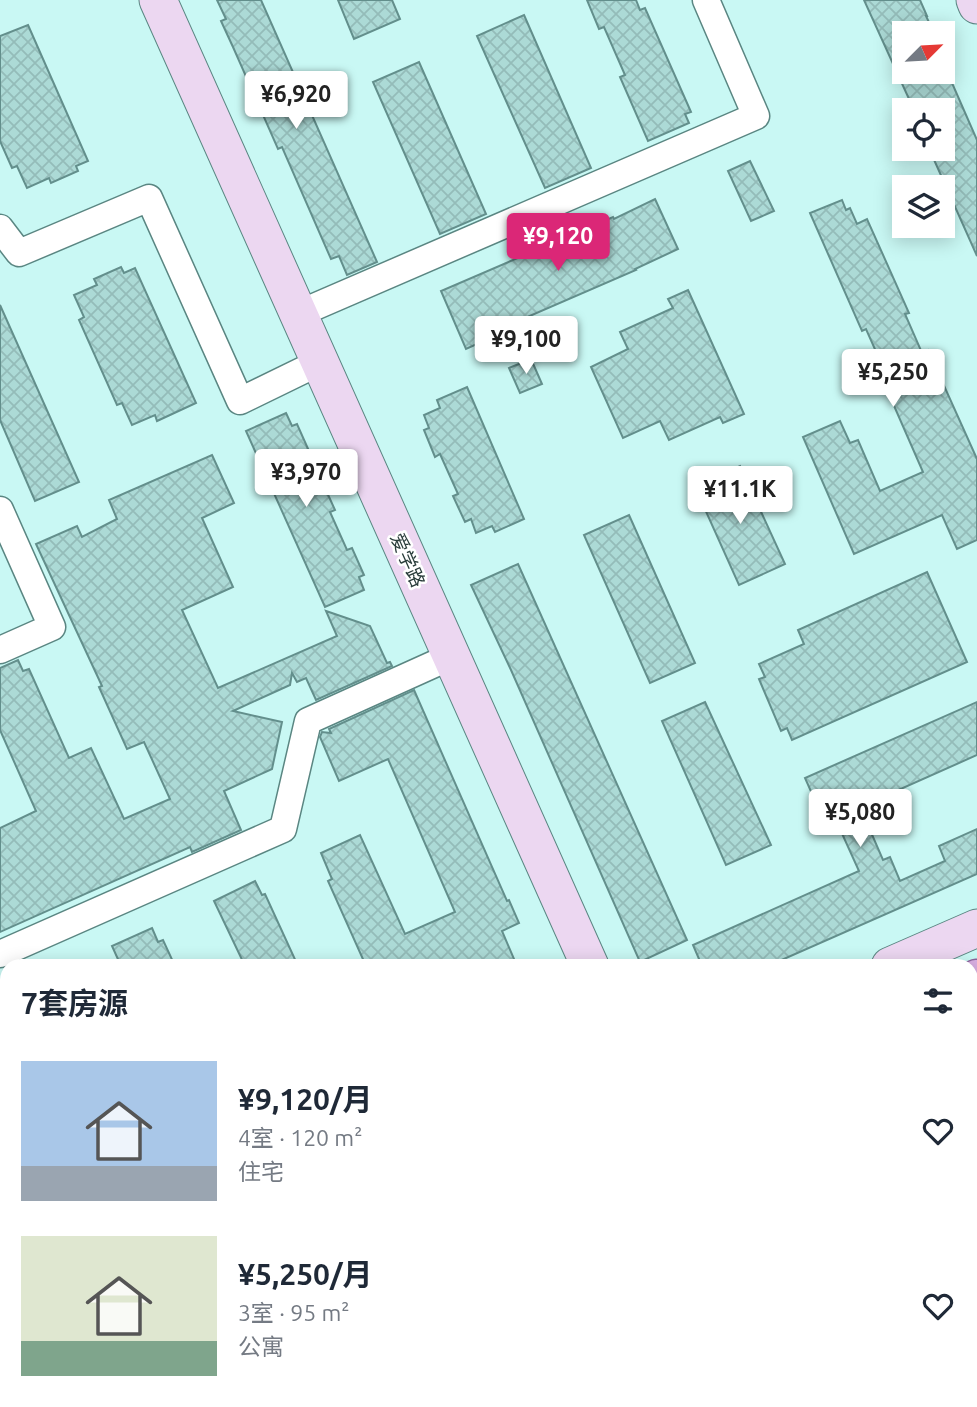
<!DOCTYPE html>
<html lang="zh">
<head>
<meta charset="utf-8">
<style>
	body { margin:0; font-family:Ubuntu,"Noto Sans SC",sans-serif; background:#f6f6f7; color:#1f2937; height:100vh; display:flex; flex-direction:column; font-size:26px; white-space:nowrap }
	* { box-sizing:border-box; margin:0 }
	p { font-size:23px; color:#747a83 }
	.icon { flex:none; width:38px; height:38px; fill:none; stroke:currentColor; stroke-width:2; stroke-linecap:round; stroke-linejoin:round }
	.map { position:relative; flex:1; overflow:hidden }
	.side { position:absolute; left:0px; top:959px; width:978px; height:448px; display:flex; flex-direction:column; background:#fff; border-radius:21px 21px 0 0; box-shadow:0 4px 18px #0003 }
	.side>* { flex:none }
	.needle { width:46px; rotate:66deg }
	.fabs { position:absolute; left:892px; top:21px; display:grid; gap:14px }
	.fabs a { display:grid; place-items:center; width:63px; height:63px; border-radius:0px; background:#fff; box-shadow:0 4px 18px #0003; font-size:35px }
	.price { position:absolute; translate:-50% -60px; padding:0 16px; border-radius:7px; background:#fff; color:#222; font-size:23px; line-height:46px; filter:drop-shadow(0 2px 4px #0008) }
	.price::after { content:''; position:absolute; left:50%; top:42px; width:21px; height:16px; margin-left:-10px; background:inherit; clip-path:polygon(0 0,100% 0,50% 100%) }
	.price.current { background:#db2777; color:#fff }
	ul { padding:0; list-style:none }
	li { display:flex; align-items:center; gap:21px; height:175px; padding:0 21px }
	li span { display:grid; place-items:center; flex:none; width:196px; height:140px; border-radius:0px; color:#555 }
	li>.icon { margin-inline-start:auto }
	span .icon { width:84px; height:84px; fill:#fffc; stroke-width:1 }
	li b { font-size:30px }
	h2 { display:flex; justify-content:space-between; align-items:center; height:84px; padding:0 21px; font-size:30px }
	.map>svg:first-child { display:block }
	.green { fill:url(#green-dots) }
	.building { fill:url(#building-cross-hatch); stroke:#638f8c; stroke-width:2 }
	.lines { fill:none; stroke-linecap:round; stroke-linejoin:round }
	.primary-tunnel { stroke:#a9d3cf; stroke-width:38; stroke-dasharray:38 19; stroke-linecap:butt }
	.street-casing { stroke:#5a8682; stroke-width:29 }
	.secondary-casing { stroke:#5a8682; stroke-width:39 }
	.primary-casing { stroke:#8b659c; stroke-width:41 }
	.street { stroke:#fff; stroke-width:26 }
	.secondary { stroke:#ecd7f1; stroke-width:37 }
	.primary { stroke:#d9b0e3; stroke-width:38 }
	.labels { text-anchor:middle; stroke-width:5; stroke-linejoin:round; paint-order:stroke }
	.street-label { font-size:19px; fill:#2a3d3b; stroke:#fff }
</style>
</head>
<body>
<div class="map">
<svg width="977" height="1407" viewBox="0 0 977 1407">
	<defs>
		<pattern id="green-dots" width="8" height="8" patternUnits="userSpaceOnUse" patternTransform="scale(1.75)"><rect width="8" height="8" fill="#d7c3dd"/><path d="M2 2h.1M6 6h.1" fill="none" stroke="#b9a8bf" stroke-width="1.8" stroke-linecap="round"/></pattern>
		<pattern id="building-cross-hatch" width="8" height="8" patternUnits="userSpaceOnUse" patternTransform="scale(1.75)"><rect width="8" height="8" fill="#acdad6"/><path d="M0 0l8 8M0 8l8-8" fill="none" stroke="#94bcb9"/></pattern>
	</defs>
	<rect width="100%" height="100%" fill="#c9f8f4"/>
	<polygon class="green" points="977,1031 977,1407 89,1407 104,1400 971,1400 971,1034"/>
	<g class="building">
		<polygon points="217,0 261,0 377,262 347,275 339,256 331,259 282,147 278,149 233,47 221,21 226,19"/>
		<polygon points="338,0 392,0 400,19 354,39"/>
		<polygon points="587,0 636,0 640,10 645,8 691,112 685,114 689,123 648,141 620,77 625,75 604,27 599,29"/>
		<polygon points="864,0 920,0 927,16 926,16 934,33 905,33 905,72 943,72 943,53 949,65 945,67 977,140 977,256 931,153 936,151 935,149 943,149 943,110 914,110"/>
		<polygon points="524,15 591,168 545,188 477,36"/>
		<polygon points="28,25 88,161 76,166 78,171 51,183 49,178 27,188 17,166 12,168 0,141 0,36"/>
		<polygon points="419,62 486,214 440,234 373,82"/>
		<polygon points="750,161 774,211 751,221 728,171"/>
		<polygon points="655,199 678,249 635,269 636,270 495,331 497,335 466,349 441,291 613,217 614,219"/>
		<polygon points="842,200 846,210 850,208 857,224 867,219 909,313 905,314 922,353 928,350 977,459 977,540 957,549 942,515 854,554 803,437 840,421 850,443 858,440 880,491 923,472 881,376 886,374 866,329 862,331 810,213"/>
		<polygon points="121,267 124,273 135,268 196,403 157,421 155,415 132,425 122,403 117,405 79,320 84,317 74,295 97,285 94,279"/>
		<polygon points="688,290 744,414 723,423 720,417 669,440 660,421 623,438 591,367 628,349 620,332 673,308 668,299"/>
		<polygon points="0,305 79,482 35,501 0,420"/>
		<polygon points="531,359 542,384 520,393 509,368"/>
		<polygon points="467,387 524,519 495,532 492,526 476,533 471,519 465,522 453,496 458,494 440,454 435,457 424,430 429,428 424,415 440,408 437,400"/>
		<polygon points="286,413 292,426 297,424 309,451 304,453 320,491 325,488 335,510 330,512 347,550 352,548 364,575 359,577 364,590 325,607 246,431"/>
		<polygon points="212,455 234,503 202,518 233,587 182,610 218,688 337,636 326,611 370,626 387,663 390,662 392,666 316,700 306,678 297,682 292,673 290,685 233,711 282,722 272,769 224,791 241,830 192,852 190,847 0,932 0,828 36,811 0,730 0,668 18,660 23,671 29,669 69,758 91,748 124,819 170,799 144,742 127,749 99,687 102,686 36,544 77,526 82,537 117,519 109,500"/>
		<polygon points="740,466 785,564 739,585 695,487"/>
		<polygon points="629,515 695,663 650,683 584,535"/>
		<polygon points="518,564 687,940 640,962 511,670 471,585"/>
		<polygon points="927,572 967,662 792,740 787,728 781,731 759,679 765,677 759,664 804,644 798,630"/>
		<polygon points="414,690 507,901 509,900 519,923 502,931 517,966 366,966 328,881 332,879 321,853 360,835 405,934 455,912 388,759 339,781 320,737 322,732 331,733 329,729"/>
		<polygon points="705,702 771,845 726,865 662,721"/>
		<polygon points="977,702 977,755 860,807 883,860 890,857 900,881 945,861 939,846 977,829 977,874 768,966 702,966 693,945 859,871 835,818 825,823 805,778"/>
		<polygon points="255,881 262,895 265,894 298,966 245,966 214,901"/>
		<polygon points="152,928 158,942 163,940 175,966 121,966 112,946"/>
	</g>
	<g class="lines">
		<polyline class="primary-tunnel" points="10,1407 26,1400"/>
		<g class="street-casing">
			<g id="street">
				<polyline points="0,228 19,253 149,198 240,401 320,362"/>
				<polyline points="298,314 756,116 706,0"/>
				<polyline points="0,510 52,627 0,650"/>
				<polyline points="0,954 283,829 308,721 452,656"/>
				<polyline points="0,1036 7,1052"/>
			</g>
		</g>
		<g class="secondary-casing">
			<g id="secondary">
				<polyline points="158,0 590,966"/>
				<polyline points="975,0 977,5"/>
				<polyline points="890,966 977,928"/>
				<polyline points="0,1352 7,1349"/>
			</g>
		</g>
		<g class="primary-casing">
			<polyline id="primary" points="971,982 977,979"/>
		</g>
		<use href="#street" class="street"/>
		<use href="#secondary" class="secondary"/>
		<use href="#primary" class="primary"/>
	</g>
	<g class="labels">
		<g class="street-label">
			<text transform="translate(408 560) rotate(66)" y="7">爱学路</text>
		</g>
	</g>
</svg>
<div class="fabs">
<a><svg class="needle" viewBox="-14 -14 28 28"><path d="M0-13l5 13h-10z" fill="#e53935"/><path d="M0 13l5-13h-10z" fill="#747a83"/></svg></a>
<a><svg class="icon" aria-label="locate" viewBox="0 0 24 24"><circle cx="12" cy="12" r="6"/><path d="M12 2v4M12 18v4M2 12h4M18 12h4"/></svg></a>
<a><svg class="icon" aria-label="layers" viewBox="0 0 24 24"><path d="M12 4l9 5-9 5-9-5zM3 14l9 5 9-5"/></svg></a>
</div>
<b class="price" style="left:296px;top:131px">¥6,920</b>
<b class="price current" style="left:558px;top:273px">¥9,120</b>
<b class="price" style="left:526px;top:376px">¥9,100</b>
<b class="price" style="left:893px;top:409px">¥5,250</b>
<b class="price" style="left:306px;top:509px">¥3,970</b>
<b class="price" style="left:740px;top:526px">¥11.1K</b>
<b class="price" style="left:860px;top:849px">¥5,080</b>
<section class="side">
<h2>7套房源<svg class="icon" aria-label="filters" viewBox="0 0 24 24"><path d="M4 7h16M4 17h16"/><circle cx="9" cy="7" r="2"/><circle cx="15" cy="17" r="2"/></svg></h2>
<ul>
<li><span style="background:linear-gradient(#a9c7e8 75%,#9aa5b1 0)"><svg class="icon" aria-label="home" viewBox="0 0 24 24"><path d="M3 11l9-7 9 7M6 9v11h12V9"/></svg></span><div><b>¥9,120/月</b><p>4室 · 120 m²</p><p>住宅</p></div><svg class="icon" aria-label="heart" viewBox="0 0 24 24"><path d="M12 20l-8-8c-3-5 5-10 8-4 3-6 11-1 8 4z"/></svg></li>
<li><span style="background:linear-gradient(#dfe7d0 75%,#7fa58c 0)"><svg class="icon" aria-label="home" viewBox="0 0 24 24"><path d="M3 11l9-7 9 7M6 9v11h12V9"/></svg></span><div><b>¥5,250/月</b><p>3室 · 95 m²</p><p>公寓</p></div><svg class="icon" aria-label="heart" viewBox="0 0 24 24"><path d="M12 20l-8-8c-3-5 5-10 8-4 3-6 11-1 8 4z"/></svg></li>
</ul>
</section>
</div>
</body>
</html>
